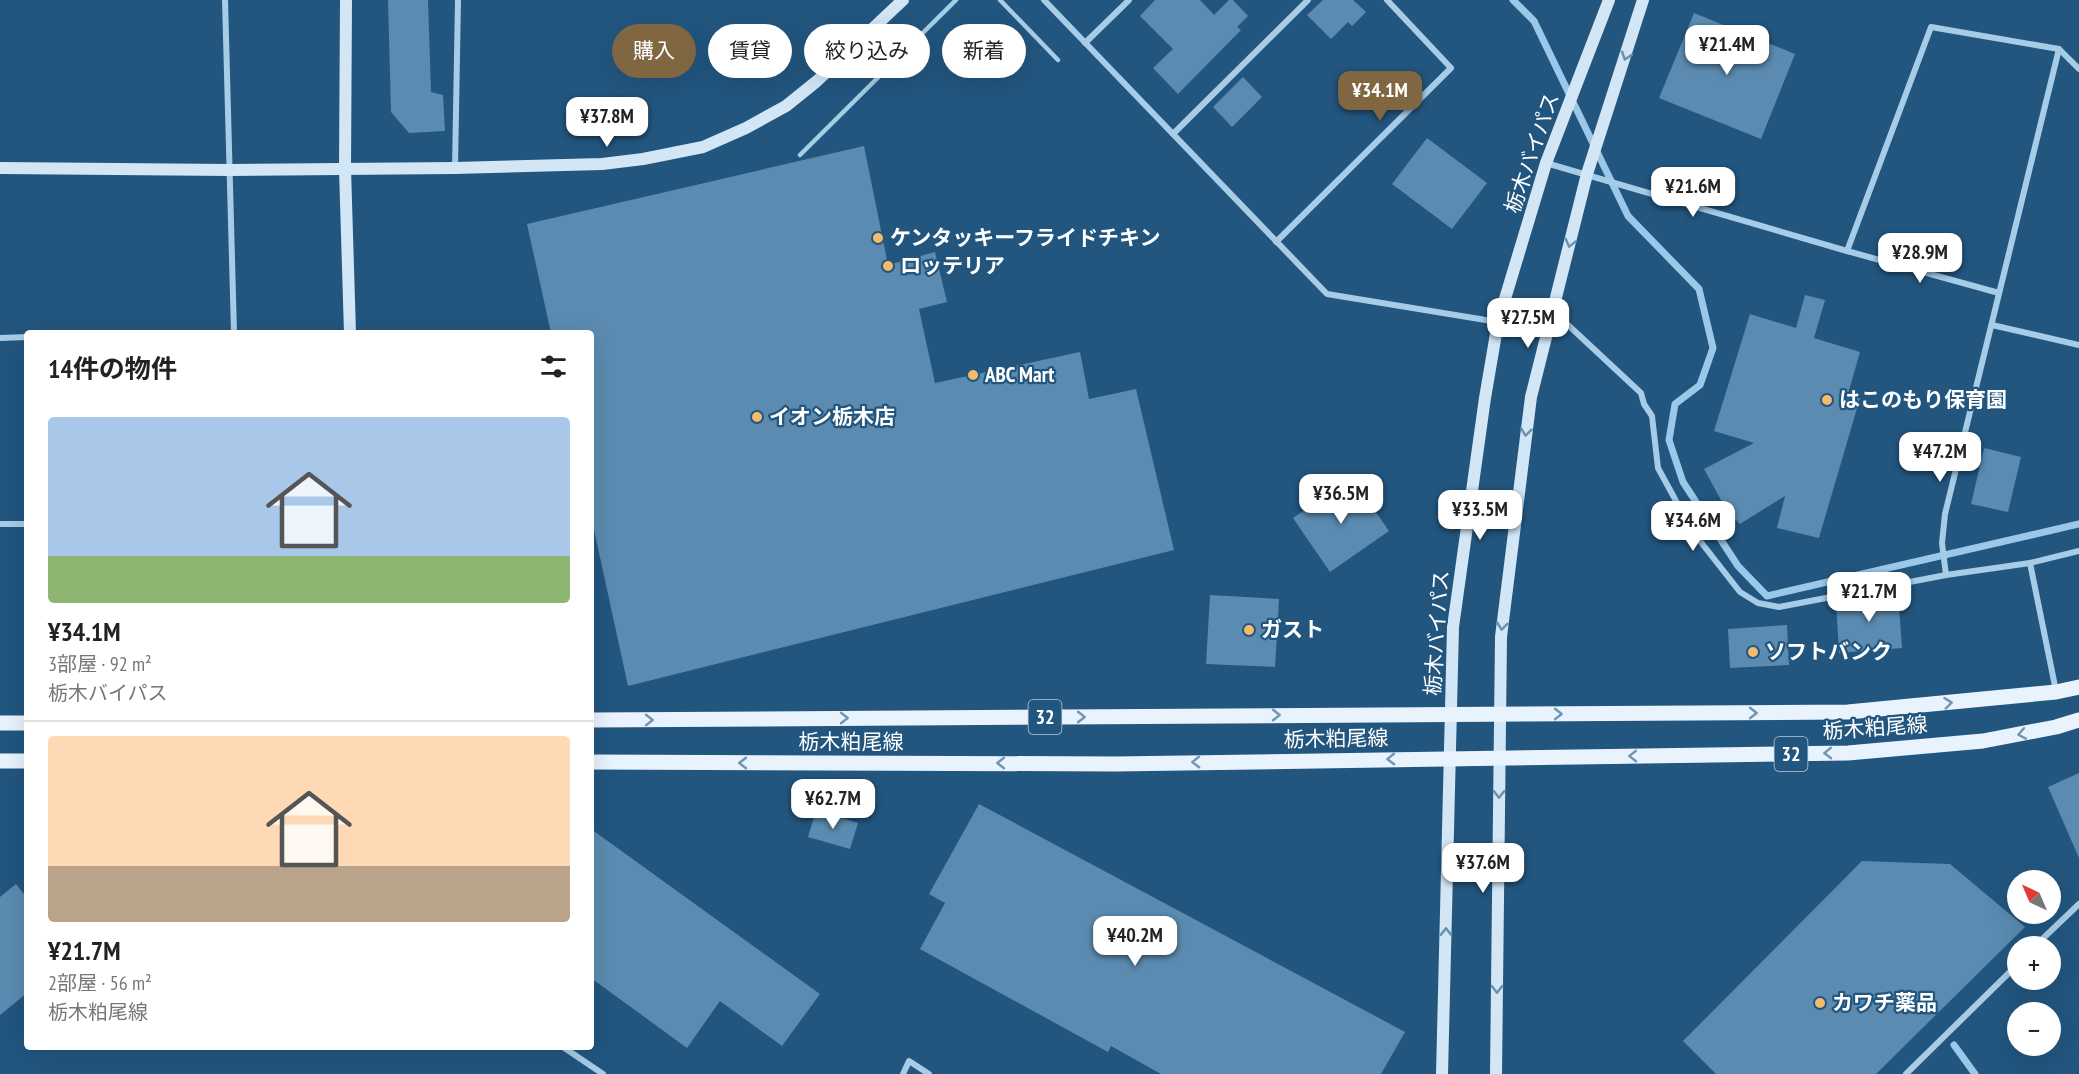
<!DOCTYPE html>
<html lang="ja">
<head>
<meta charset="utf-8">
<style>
	body { margin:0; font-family:"PT Sans Narrow","Noto Sans JP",sans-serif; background:#f2f2f2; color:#222; height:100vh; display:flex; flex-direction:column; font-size:22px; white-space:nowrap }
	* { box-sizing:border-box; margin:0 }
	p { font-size:20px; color:#767676 }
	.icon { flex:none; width:33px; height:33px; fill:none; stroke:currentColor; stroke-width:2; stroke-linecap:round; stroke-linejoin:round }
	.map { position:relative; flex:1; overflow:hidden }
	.details { position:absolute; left:24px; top:330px; width:570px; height:720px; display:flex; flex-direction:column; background:#fff; border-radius:6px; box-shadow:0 6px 24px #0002 }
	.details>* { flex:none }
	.hud { position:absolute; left:612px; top:24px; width:570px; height:54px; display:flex; gap:12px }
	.needle { width:39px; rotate:316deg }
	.buttons { position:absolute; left:2007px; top:870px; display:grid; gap:12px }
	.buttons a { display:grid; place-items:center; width:54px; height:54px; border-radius:50%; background:#fff; box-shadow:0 6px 24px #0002; font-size:30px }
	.price { position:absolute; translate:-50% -51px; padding:0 14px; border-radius:12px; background:#fff; color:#222; font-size:20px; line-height:39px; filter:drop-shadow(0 2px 3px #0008) }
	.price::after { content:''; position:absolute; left:50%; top:36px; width:18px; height:14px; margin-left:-9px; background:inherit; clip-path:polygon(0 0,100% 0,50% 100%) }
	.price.on { background:#806742; color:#fff }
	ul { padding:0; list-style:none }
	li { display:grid; align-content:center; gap:12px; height:318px; padding:0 24px }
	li+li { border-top:2px solid #e0e0e0 }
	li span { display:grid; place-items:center; height:186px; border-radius:6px; color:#555 }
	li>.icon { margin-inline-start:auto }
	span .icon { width:108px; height:108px; fill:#fffc; stroke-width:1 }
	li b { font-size:26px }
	h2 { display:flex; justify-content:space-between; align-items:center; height:72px; padding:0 24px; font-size:26px }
	.chip { padding:0 21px; border-radius:27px; background:#fff; box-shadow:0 6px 24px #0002; font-size:21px; line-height:54px }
	.chip.on { background:#806742; color:#fff }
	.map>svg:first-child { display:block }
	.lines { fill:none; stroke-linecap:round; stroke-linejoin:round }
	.stream { stroke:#9bc8e8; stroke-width:7 }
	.building { fill:#5b8bb0 }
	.lane { stroke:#a7cce7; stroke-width:4.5 }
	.street { stroke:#a7cce7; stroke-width:6 }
	.secondary { stroke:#d2e6f6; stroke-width:12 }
	.primary { stroke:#e9f3fd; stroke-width:15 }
	.oneway { stroke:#6890af }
	.oneway2 { stroke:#7295b1 }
	.poi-dot { fill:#f3bb6a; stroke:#22567f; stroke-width:2 }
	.labels { text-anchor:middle; stroke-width:4.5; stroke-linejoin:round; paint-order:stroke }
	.shield { fill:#22567f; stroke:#bdccd9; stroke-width:1.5 }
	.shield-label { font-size:20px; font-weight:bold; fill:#fff }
	.street-label { font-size:21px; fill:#fff; stroke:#22567f }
	.poi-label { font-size:21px; font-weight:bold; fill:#fff; stroke:#22567f; text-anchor:start }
</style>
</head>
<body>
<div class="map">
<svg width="2079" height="1074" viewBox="0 0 2079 1074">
	<rect width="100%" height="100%" fill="#22567f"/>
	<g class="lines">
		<g class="stream">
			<polyline points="1513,0 1534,21 1628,216 1699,289 1713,348 1700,385 1675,404 1669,440 1683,482 1738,566 1767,596 2079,524"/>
			<polyline points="1954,1045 1975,1074"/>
		</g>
	</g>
	<g class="building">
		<polygon points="388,0 428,0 431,92 443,95 445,131 409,133 391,112"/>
		<polygon points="1155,0 1200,0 1214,15 1229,0 1233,0 1248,16 1237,27 1241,30 1178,94 1153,68 1173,49 1140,16"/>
		<polygon points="1323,0 1353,0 1366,12 1352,26 1348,22 1331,39 1307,15"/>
		<polygon points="1694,13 1795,54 1761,139 1659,98"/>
		<polygon points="1243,77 1262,97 1232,127 1213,107"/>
		<polygon points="1427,138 1487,183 1452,229 1392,184"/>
		<polygon points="864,146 888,265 935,252 947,302 919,309 935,383 1080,352 1089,399 1136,389 1174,550 628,686 591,516 591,333 551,333 527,224"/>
		<polygon points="1805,295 1825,300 1814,338 1860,352 1848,394 1860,398 1819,538 1777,528 1785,496 1740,524 1727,511 1704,469 1754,443 1714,431 1750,314 1796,328"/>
		<polygon points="1984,448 2021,457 2008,512 1971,504"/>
		<polygon points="1352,478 1389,531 1330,572 1293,518"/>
		<polygon points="1898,592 1902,648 1839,653 1836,602 1876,594"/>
		<polygon points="1210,595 1279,599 1275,667 1206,664"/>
		<polygon points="1787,625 1789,665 1730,668 1728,629"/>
		<polygon points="2079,773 2079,858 2048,787"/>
		<polygon points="979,804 1405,1032 1381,1074 1161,1074 1111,1046 1108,1052 920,949 945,903 929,894"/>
		<polygon points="816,810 858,823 850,849 808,837"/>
		<polygon points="591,829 820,994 782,1046 720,1001 687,1048 591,978"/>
		<polygon points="1862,861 1950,864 2025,927 1876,1074 1716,1074 1683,1041"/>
		<polygon points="16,884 27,898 27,993 0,1015 0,897"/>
	</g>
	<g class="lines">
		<g class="lane">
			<polyline points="1000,0 1058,60"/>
			<polyline points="800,155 956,0"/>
		</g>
		<g class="street">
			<polyline points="225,0 234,333 230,333"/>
			<polyline points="1044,0 1327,294 1498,322"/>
			<polyline points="1085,43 1129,0"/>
			<polyline points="2059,49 1945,514 1942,543 1946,575 2030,563 2079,551"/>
			<polyline points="1173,134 1308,0"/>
			<polyline points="1546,163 1847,251 1999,293"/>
			<polyline points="455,168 458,0"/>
			<polyline points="1276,242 1451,68 1387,0"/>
			<polyline points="1847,251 1931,27 2059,49 2079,69"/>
			<polyline points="1553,311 1641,393 1644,404 1652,416 1658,468 1693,532 1740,592 1758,603 1779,607 1946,575"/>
			<polyline points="1992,325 2079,345"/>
			<polyline points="0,338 27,337"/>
			<polyline points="0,524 27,524"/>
			<polyline points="2030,563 2056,691"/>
			<polyline points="2035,946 2079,904"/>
			<polyline points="563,1047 603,1074"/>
			<polyline points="903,1074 909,1061 929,1074"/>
			<polyline points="1906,1074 2018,964"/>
		</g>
		<g class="secondary">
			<polyline points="346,0 345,169 350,333"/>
			<polyline points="0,168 231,170 455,168 602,164 643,159 703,147 746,128 786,106 817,81 903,0"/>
			<polyline points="1442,1074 1453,627 1485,398 1498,322 1546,163 1609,0"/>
			<polyline points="1496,1074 1501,637 1531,397 1587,174 1643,0"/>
		</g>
		<g class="primary">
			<polyline points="591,720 1848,712 2056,692 2079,687"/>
			<polyline points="0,723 27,723"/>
			<polyline points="0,761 27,761"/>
			<polyline points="591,762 1116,764 1848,753 1983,741 2056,727 2079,720"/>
		</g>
	</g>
	<defs><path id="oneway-chevron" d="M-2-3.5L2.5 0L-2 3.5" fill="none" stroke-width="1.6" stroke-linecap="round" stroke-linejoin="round" transform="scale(1.5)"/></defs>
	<g class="oneway">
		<use href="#oneway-chevron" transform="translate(1626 56) rotate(108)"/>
		<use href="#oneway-chevron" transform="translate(1570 243) rotate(104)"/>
		<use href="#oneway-chevron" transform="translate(1526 432) rotate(97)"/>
		<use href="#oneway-chevron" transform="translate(1502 626) rotate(97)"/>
		<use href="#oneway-chevron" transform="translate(1499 794) rotate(91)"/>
		<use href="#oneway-chevron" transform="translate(1446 932) rotate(-89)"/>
		<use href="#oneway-chevron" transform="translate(1497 989) rotate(91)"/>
	</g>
	<g class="oneway2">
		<use href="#oneway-chevron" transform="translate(1948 703) rotate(-6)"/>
		<use href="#oneway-chevron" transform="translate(1753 713)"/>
		<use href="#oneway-chevron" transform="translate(1558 714)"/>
		<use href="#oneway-chevron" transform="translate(1276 715)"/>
		<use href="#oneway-chevron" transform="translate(1081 717)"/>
		<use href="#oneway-chevron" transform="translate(844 718)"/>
		<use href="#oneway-chevron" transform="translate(649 720)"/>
		<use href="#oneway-chevron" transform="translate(2022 734) rotate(169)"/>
		<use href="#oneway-chevron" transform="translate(1828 753) rotate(179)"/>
		<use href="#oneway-chevron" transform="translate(1633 756) rotate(179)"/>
		<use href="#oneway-chevron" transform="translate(1391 759) rotate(179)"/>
		<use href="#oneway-chevron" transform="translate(1196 762) rotate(179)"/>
		<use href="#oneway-chevron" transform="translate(743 763) rotate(-180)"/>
		<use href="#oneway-chevron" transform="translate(1001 763) rotate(-180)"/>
	</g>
	<g class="poi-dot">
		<circle cx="878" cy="238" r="6"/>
		<circle cx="888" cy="266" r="6"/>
		<circle cx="973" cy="375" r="6"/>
		<circle cx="1827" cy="400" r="6"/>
		<circle cx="757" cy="417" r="6"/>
		<circle cx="1249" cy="630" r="6"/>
		<circle cx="1753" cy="652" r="6"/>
		<circle cx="1820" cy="1003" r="6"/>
	</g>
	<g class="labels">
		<g class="shield">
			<rect x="1028.5" y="700" width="33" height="34" rx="4.5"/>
			<rect x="1774.5" y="737" width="33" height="34" rx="4.5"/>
		</g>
		<g class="shield-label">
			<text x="1045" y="724">32</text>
			<text x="1791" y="761">32</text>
		</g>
		<g class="street-label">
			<text transform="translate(1532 153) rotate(-71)" y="7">栃木バイパス</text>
			<text transform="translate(1437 633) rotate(-86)" y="7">栃木バイパス</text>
			<text transform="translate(1875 728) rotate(-4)" y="7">栃木粕尾線</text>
			<text transform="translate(1336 739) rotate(-1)" y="7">栃木粕尾線</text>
			<text x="851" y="749">栃木粕尾線</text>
		</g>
		<g class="poi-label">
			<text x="890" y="245">ケンタッキーフライドチキン</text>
			<text x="900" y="273">ロッテリア</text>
			<text x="985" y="382">ABC Mart</text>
			<text x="1839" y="407">はこのもり保育園</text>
			<text x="769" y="424">イオン栃木店</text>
			<text x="1261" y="637">ガスト</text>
			<text x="1765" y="659">ソフトバンク</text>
			<text x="1832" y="1010">カワチ薬品</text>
		</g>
	</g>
</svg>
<div class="buttons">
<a><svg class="needle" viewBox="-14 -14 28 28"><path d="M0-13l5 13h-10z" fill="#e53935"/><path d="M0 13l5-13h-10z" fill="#767676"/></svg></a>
<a>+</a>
<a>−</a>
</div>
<b class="price" style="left:1727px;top:76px">¥21.4M</b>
<b class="price on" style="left:1380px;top:122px">¥34.1M</b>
<b class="price" style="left:607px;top:148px">¥37.8M</b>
<b class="price" style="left:1693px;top:218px">¥21.6M</b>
<b class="price" style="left:1920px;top:284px">¥28.9M</b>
<b class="price" style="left:1528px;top:349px">¥27.5M</b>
<b class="price" style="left:1940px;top:483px">¥47.2M</b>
<b class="price" style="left:1341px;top:525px">¥36.5M</b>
<b class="price" style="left:1480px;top:541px">¥33.5M</b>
<b class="price" style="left:1693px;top:552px">¥34.6M</b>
<b class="price" style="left:1869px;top:623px">¥21.7M</b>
<b class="price" style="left:833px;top:830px">¥62.7M</b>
<b class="price" style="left:1483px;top:894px">¥37.6M</b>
<b class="price" style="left:1135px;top:967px">¥40.2M</b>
<div class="hud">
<a class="chip on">購入</a>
<a class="chip">賃貸</a>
<a class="chip">絞り込み</a>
<a class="chip">新着</a>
</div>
<section class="details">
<h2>14件の物件<svg class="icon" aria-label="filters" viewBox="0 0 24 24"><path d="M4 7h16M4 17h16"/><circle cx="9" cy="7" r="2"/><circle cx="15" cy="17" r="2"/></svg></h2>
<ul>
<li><span style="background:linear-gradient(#a9c7e8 75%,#8fb573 0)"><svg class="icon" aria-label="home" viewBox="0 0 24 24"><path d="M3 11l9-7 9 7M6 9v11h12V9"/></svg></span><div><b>¥34.1M</b><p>3部屋 · 92 m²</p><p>栃木バイパス</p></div></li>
<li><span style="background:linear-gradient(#ffd9b3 70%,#b9a48a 0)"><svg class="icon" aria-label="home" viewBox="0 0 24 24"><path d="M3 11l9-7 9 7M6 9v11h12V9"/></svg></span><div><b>¥21.7M</b><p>2部屋 · 56 m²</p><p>栃木粕尾線</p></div></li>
</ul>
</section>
</div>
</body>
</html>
